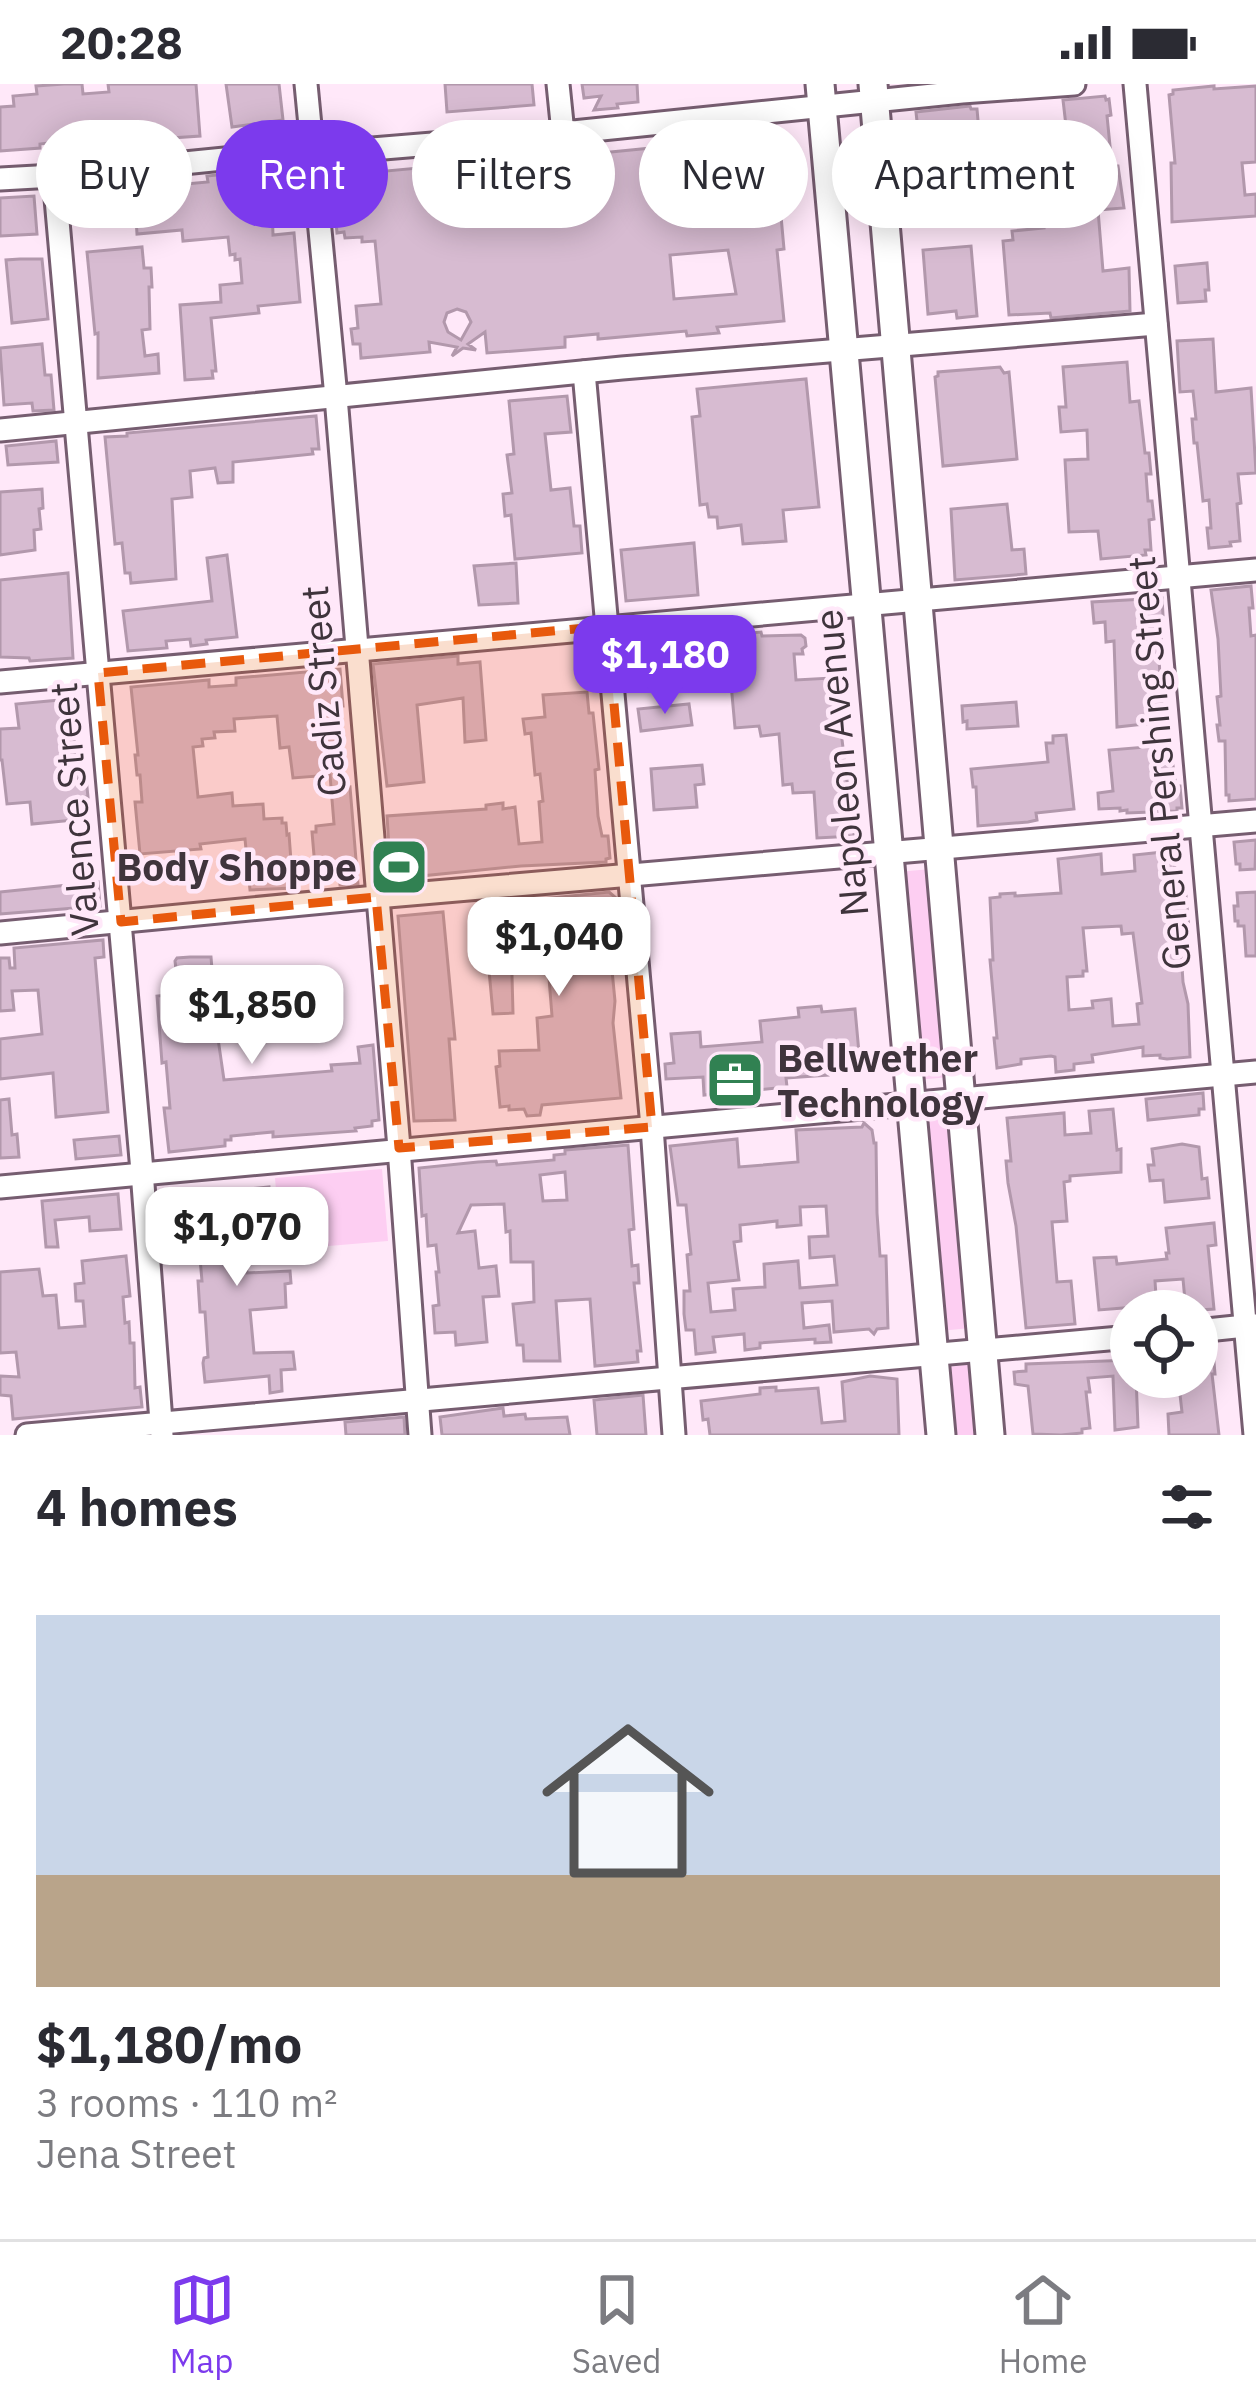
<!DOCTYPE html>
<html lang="en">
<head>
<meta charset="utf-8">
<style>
	body { margin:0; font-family:"IBM Plex Sans",sans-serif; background:#f7f7f7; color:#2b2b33; height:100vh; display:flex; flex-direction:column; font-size:45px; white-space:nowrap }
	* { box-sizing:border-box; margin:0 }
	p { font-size:39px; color:#7c7c81 }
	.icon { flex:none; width:66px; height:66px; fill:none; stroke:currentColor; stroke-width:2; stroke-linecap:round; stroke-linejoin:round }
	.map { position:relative; height:1351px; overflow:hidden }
	.details { display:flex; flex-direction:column; background:#fff; flex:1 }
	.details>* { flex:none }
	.hud { position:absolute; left:36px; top:36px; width:1185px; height:108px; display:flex; gap:24px }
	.tools { position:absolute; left:1110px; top:1206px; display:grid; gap:24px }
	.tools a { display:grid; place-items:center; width:108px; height:108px; border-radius:50%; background:#fff; box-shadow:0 6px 30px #0003; font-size:60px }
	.price { position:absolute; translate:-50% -102px; padding:0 27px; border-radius:24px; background:#fff; color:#222; font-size:39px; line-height:78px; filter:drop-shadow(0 3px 6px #0008) }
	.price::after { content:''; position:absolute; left:50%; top:72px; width:36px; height:27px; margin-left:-18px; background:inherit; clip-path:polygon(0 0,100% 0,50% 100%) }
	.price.current { background:#7c3aed; color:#fff }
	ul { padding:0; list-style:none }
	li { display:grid; align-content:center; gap:24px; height:636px; padding:0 36px }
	li span { display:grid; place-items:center; height:372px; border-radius:0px; color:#555 }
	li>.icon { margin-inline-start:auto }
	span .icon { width:216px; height:216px; fill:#fffc; stroke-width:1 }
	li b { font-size:51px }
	h2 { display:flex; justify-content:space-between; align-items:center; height:144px; padding:0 36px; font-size:51px }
	.pill { padding:0 42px; border-radius:54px; background:#fff; box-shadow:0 6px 30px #0003; font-size:42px; line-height:108px }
	.pill.current { background:#7c3aed; color:#fff }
	.status { display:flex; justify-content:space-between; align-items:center; height:84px; padding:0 60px; background:#fff; direction:ltr }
	.status svg { height:33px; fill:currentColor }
	.tabs { display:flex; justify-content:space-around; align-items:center; height:168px; border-top:3px solid #e1e1e2; background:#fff; font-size:33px; color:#7c7c81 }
	.tabs a { display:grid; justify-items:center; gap:6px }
	.tabs .current { color:#7c3aed }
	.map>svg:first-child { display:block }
	.green { fill:#fdcef2 }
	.building { fill:#d7bbd1; stroke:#b298ac; stroke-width:3; fill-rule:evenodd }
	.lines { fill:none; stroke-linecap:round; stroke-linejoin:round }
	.minor-casing { stroke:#765d70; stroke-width:27 }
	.major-casing { stroke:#765d70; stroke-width:33 }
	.minor { stroke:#fff; stroke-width:21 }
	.major { stroke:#fff; stroke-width:27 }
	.marked { fill:#e8590c; fill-opacity:0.2; stroke:#e8590c; stroke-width:9; stroke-dasharray:24 15; stroke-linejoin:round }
	.labels { text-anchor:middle; stroke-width:9; stroke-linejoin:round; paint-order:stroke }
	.street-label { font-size:39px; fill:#3f343c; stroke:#ffe8f9 }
	.poi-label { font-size:39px; font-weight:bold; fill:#3f343c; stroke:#ffe8f9; text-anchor:end }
</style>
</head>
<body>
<div class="status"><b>20:28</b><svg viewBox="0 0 49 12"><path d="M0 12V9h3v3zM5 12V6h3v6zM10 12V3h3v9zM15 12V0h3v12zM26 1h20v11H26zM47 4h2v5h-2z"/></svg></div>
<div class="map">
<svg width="1256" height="1351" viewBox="0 0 1256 1351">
	<rect width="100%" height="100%" fill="#ffe8f9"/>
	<g class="green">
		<polygon points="931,785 949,993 917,996 898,788"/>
		<polygon points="953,1033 971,1244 939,1247 920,1035"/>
		<polygon points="382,1085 388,1157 281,1166 275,1094"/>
		<polygon points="974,1280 981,1351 947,1351 941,1284"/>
	</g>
	<g class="building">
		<polygon points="64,0 82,0 83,10 109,8 108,0 196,0 200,52 112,58 112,51 40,60 40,64 0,67 0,23 14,22 13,12 37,10 36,2"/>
		<polygon points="226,0 279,0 283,36 232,43"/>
		<polygon points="445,0 532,0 534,21 447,28"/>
		<polygon points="582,0 637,0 638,18 617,20 618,24 594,26 601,12 584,14"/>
		<polygon points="1214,2 1214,5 1256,2 1256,78 1242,79 1245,111 1256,110 1256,132 1172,138 1171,79 1175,79 1169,11 1173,10 1173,6"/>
		<polygon points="1105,12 1106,16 1109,15 1111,31 1107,32 1112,82 1118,82 1124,124 1098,126 1103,187 1129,184 1130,227 1051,234 1050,229 1009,231 1003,157 1013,156 1012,147 1044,144 1043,136 1058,135 1055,103 1041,103 1040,90 1063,88 1061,62 1068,59 1063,16"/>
		<polygon points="970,22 971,25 977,25 981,70 1001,68 1003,94 1010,93 1011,110 1005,110 1006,120 991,121 992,134 928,140 916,28"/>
		<path d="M 733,56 L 733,59 L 767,56 L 774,132 L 781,132 L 784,165 L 777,166 L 784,237 L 717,243 L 719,249 L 687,252 L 686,247 L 598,255 L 598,250 L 565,253 L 565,263 L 487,269 L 485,248 L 468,260 L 476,266 L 463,264 L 452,272 L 457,263 L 429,258 L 430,268 L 361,274 L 360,260 L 353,260 L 351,245 L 358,244 L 356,222 L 381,220 L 375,157 L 362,158 L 362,153 L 345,154 L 344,148 L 337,149 L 332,92 L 473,79 L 472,72 L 484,71 L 539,66 L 539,72 L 570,72 ZM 728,166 L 736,210 L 674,215 L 670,171 ZM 457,225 L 466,228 L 471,238 L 461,256 L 448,248 L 444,238 L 447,229 Z"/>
		<polygon points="271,85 273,151 294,149 300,218 258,222 259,229 211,234 216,287 212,287 213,294 185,296 180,221 221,218 220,201 242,199 240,175 235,176 235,170 230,171 228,153 183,157 182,146 137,150 136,134 115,135 115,129 111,130 109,102 163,96 163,102 208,98 207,92"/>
		<polygon points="34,112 37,150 0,152 0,114"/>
		<polygon points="971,162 977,232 957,234 956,227 928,230 923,166"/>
		<polygon points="142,163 144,184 151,184 152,203 149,203 150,245 142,246 145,272 158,270 159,289 98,294 98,249 95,250 87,168"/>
		<polygon points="20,175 42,175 48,235 12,239 6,176"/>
		<polygon points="1207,179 1209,206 1205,206 1206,217 1178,219 1175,182"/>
		<polygon points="1213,255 1216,308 1251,304 1256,389 1238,390 1241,419 1237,420 1240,457 1230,458 1231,462 1209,464 1207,444 1211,444 1209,416 1203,417 1197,359 1194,359 1192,335 1196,335 1193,307 1180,308 1177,257"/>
		<polygon points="42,260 45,291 51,291 54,326 33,327 32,319 4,321 0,264"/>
		<polygon points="1127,278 1130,318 1139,317 1145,369 1149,369 1151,390 1146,390 1148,417 1152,417 1154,435 1149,436 1151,466 1145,466 1146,471 1101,475 1098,447 1069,448 1065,376 1088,375 1087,346 1061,348 1059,323 1066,323 1063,283"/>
		<polygon points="1000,283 1004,289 1009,288 1017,375 943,382 935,293 938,292 938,288"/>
		<polygon points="806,295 819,423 783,426 786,457 743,460 741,441 718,444 717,433 709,433 707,420 700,421 692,333 700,332 697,305"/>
		<polygon points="567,312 571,348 545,350 551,406 570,404 574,442 580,442 582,469 515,475 511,431 505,432 503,410 512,409 507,371 514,370 509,317"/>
		<polygon points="316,332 319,365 312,365 313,370 233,378 233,398 218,399 215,384 190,387 192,413 172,415 176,495 131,499 130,489 125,489 122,459 115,460 105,353 127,352 127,349"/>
		<polygon points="56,357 58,378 8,381 6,362"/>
		<polygon points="42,405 43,424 39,425 41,445 34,446 35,466 0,471 0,408"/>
		<polygon points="1007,420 1012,466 1024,465 1026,490 955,496 951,425"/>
		<polygon points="694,459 698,511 626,517 621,466"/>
		<polygon points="227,471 237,553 206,556 207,560 191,562 190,555 166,557 167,564 128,567 123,527 212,517 207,474"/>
		<polygon points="516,479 518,519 479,521 474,482"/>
		<polygon points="68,489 73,574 30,577 29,574 0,573 0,496"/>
		<polygon points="1251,502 1253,524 1249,524 1251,552 1256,551 1256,715 1229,717 1229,711 1226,711 1225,657 1219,657 1217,641 1220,641 1217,613 1221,612 1218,555 1211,506"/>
		<polygon points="1162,514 1163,531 1159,532 1163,575 1159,575 1163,638 1117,643 1114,557 1106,558 1105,538 1094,539 1092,518"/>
		<polygon points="761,548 762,552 801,551 805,554 806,562 802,565 803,570 794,570 796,596 831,594 831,598 835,598 849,713 853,713 854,752 817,754 814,708 793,709 792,700 783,701 779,650 761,652 759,642 735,644 727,555 739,554 739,550"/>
		<polygon points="458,572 458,580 480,578 486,656 465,658 463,614 417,621 424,698 387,702 373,580"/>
		<polygon points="340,585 343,622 337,622 340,668 343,704 350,703 358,800 340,801 339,793 316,795 312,748 316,748 316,742 334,740 330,691 293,694 289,663 280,664 277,632 234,635 235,647 214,648 215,654 202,655 203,662 193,663 198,713 232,709 233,722 263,720 264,735 282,734 282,739 286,739 287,751 289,750 293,804 250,806 245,755 200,760 201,765 140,770 135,718 142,718 140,691 137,691 135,671 138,671 131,603 209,596 209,603 236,601 236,594"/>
		<polygon points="587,608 589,629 593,629 599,685 595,686 598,732 602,752 608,752 610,774 606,775 606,778 521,782 391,795 387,732 486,725 486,721 503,719 503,725 515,723 519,760 542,758 539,718 543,717 540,690 535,691 531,649 525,650 523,635 545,633 543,611"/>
		<polygon points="71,615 77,695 86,694 88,713 83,713 85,735 32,740 30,718 7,720 2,676 0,676 0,645 19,644 16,620"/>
		<polygon points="1016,618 1018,642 967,645 967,637 963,638 962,622"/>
		<polygon points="689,620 692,641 641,647 638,625"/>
		<polygon points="1066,651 1074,725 1036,729 1037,736 1028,738 978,742 976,703 973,703 971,685 1048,678 1046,659 1053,659 1053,652"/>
		<polygon points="1170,661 1176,702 1180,702 1182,724 1177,724 1177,727 1127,729 1127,726 1120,727 1120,724 1099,725 1098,709 1113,707 1109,666"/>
		<polygon points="702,681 704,700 695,701 697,723 654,726 651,685"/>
		<polygon points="1256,756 1255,785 1240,786 1240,780 1236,780 1234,758"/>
		<path d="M 1173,767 L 1177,803 L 1182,803 L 1182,812 L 1186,812 L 1189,845 L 1183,845 L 1185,867 L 1181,867 L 1183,898 L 1188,920 L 1190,973 L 1167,975 L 1160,974 L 1160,971 L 1143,972 L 1143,963 L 1092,971 L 1093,978 L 1074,980 L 1074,986 L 1056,988 L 1055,973 L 1051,972 L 1021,975 L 1021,980 L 997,984 L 994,954 L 997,954 L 990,876 L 993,876 L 990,814 L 1000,813 L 1000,810 L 1015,809 L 1015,812 L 1061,809 L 1058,775 L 1101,770 L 1102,790 L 1135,787 L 1134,771 ZM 1121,842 L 1122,850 L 1133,849 L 1142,919 L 1137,920 L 1139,940 L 1113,942 L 1111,915 L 1092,917 L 1093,924 L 1069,926 L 1067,893 L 1083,892 L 1083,887 L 1087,887 L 1083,844 Z"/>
		<polygon points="98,798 100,822 0,830 0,808"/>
		<polygon points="609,808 616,814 619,852 615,852 617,875 611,876 615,917 613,939 621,1014 542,1021 540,1031 527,1032 524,1025 509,1026 509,1022 500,1023 496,983 500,982 499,967 539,966 537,934 552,932 548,882 532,883 529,854 511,855 513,929 493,930 483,821"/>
		<polygon points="1256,808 1256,872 1246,872 1244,842 1238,842 1238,837 1235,837 1234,822 1238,822 1237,809"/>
		<polygon points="443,828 455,955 449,955 455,1036 414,1037 398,832"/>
		<polygon points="103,856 104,873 95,874 108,1028 56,1033 53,989 0,995 0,955 42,950 38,906 12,907 14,926 0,927 0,874 9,874 10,884 15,884 14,864"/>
		<polygon points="190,873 211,873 215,922 240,921 238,901 310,895 315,953 243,959 241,933 215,934 224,996 332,987 331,981 360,979 358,963 373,961 379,1036 372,1037 372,1042 355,1044 356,1047 273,1053 273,1048 231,1052 231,1056 225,1056 225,1062 169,1068 164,1024 170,1024 166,978 162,979 157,912 179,910 175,877 177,874"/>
		<polygon points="821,922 822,928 855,925 860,980 827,983 828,991 786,994 787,1003 704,1011 703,993 666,995 665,980 674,979 671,950 700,948 701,963 762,958 760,937 799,933 798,924"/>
		<polygon points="1203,1009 1204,1025 1199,1025 1199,1031 1148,1036 1146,1015"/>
		<polygon points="9,1015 12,1051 17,1050 19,1073 0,1074 0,1016"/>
		<polygon points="1113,1025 1117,1066 1121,1065 1121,1088 1070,1092 1070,1097 1064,1098 1067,1137 1052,1138 1057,1198 1071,1197 1075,1240 1026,1244 1016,1142 1008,1099 1006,1077 1011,1077 1007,1034 1064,1029 1065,1051 1091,1049 1089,1027"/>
		<path d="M 864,1039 L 872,1046 L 874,1059 L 876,1059 L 877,1129 L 880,1172 L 886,1172 L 888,1244 L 877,1245 L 874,1250 L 869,1245 L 834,1248 L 832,1217 L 802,1219 L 804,1244 L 829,1241 L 831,1258 L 815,1259 L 815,1255 L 760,1259 L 760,1264 L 745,1266 L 744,1250 L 713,1253 L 715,1268 L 696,1270 L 694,1246 L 686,1246 L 684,1230 L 684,1207 L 690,1207 L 687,1171 L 691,1170 L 688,1142 L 686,1121 L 678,1121 L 670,1062 L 737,1055 L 739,1083 L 798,1078 L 796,1046 L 862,1043 ZM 826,1122 L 828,1152 L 809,1153 L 810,1174 L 834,1172 L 837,1201 L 800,1204 L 798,1177 L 764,1180 L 765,1203 L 733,1205 L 735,1226 L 711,1228 L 708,1199 L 739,1196 L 734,1158 L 741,1157 L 740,1141 L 777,1137 L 777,1143 L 801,1141 L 800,1123 Z"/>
		<polygon points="119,1052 121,1071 76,1075 74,1056"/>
		<polygon points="1182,1060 1199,1063 1202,1095 1207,1094 1209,1114 1165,1118 1163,1096 1150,1097 1148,1081 1154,1081 1152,1065"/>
		<path d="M 628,1061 L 634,1145 L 629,1146 L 632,1182 L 638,1181 L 639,1199 L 634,1199 L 641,1267 L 637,1267 L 638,1278 L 595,1282 L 590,1215 L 556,1217 L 560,1277 L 524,1277 L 523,1261 L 517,1261 L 513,1220 L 534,1218 L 533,1178 L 511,1178 L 510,1147 L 506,1148 L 504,1120 L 471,1121 L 458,1149 L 475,1147 L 479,1184 L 496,1182 L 499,1212 L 483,1213 L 487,1258 L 456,1261 L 455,1248 L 435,1249 L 433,1222 L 439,1221 L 436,1188 L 439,1188 L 436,1161 L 428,1162 L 426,1131 L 422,1132 L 419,1084 L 478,1078 L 496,1077 L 497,1081 L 554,1076 L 554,1071 L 565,1070 L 565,1066 ZM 565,1088 L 567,1116 L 543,1117 L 540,1091 Z"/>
		<polygon points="269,1103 272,1141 255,1142 256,1146 243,1147 247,1189 290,1187 291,1199 285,1200 286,1223 250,1226 254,1269 293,1268 295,1285 281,1286 282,1307 270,1309 269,1292 205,1298 203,1279 204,1274 208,1273 205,1228 200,1228 198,1197 202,1197 198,1151 192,1148 190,1128 220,1126 219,1108"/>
		<polygon points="118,1110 121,1145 90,1147 89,1133 55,1136 58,1163 46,1163 42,1117"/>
		<polygon points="1214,1139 1216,1161 1208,1162 1214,1225 1186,1227 1183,1195 1155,1197 1157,1227 1136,1227 1136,1223 1099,1226 1094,1174 1116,1173 1117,1180 1167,1175 1166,1169 1169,1169 1166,1144"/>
		<polygon points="126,1172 130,1212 123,1213 125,1239 129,1238 130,1259 134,1259 135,1304 140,1303 142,1323 13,1335 11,1312 0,1311 0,1292 19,1293 16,1268 0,1269 0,1188 39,1185 43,1212 56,1211 59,1244 85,1242 83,1217 76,1217 75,1200 84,1199 82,1177"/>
		<polygon points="1213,1266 1215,1290 1212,1290 1219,1351 1169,1351 1168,1330 1182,1328 1178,1293 1197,1293 1197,1268"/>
		<polygon points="1131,1276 1131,1293 1136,1293 1138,1343 1115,1346 1113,1292 1088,1294 1090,1308 1086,1308 1090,1344 1082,1345 1082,1349 1061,1351 1033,1350 1028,1302 1015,1300 1014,1288 1026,1287 1026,1280"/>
		<polygon points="870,1292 897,1295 899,1351 710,1351 708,1335 703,1336 701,1317 760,1310 760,1304 776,1303 776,1307 818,1304 822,1339 845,1337 842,1298"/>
		<polygon points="643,1311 646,1351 597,1351 594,1316"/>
		<polygon points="503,1324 504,1332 525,1330 526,1335 567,1333 570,1351 442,1351 440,1333"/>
		<polygon points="404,1333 405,1351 346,1351 345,1338"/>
	</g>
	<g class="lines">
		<g class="minor-casing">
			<g id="minor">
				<polyline points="306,0 336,313 399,1064 420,1351"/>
				<polyline points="558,0 563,49"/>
				<polyline points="1135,0 1255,1351"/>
				<polyline points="54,92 142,1087 162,1351"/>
				<polyline points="0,95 54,92 293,68 336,68 563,49 962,8 1074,0"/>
				<polyline points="584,288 652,1043 674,1351"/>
				<polyline points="0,346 622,284 1156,240"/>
				<polyline points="0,598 1256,486"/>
				<polyline points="0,849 376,813 1256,737"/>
				<polyline points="0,1103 1256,988"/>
				<polyline points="1197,1247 1255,1241"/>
				<polyline points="27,1351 1131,1253"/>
			</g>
		</g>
		<g class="major-casing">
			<g id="major">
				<polyline points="820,0 941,1351"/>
				<polyline points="873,0 990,1351"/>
			</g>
		</g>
		<use href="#minor" class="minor"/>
		<use href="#major" class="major"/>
	</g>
	<path class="marked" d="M 607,542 L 652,1043 L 399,1064 L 376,813 L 121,838 L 98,589 Z"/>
	<defs>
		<g id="stadium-square" transform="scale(3)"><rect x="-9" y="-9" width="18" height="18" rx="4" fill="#318152" stroke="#ffe8f9"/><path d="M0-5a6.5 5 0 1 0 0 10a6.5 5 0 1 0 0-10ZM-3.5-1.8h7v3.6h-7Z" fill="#fff"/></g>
		<g id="office-square" transform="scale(3)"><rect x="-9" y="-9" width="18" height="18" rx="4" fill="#318152" stroke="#ffe8f9"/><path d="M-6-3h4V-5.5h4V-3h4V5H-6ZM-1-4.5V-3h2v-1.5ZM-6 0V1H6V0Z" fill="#fff"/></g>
	</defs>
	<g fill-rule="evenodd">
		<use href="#stadium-square" x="399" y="783"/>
		<use href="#office-square" x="735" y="996"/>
	</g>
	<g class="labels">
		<g class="street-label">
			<text transform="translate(323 607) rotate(-95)" y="14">Cadiz Street</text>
			<text transform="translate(841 679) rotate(-95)" y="14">Napoleon Avenue</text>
			<text transform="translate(1159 679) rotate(-95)" y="14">General Pershing Street</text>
			<text transform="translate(74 725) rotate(-95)" y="14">Valence Street</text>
		</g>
		<g class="poi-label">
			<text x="357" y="797">Body Shoppe</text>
			<text x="777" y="988" text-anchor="start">Bellwether<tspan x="777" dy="45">Technology</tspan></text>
		</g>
	</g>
</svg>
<div class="tools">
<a><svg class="icon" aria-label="locate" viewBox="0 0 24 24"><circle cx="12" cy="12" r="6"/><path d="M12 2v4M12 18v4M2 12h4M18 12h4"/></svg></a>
</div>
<b class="price current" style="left:665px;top:633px">$1,180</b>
<b class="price" style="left:559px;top:915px">$1,040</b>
<b class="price" style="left:252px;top:983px">$1,850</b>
<b class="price" style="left:237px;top:1205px">$1,070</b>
<div class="hud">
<a class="pill">Buy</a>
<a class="pill current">Rent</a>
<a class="pill">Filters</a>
<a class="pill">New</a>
<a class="pill">Apartment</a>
</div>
</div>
<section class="details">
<h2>4 homes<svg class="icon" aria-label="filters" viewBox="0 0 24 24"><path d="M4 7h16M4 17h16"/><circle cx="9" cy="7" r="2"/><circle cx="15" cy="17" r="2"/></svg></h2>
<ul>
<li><span style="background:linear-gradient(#c9d6e8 70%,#b9a48a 0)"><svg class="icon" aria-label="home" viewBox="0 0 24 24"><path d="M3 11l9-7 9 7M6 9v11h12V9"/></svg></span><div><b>$1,180/mo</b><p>3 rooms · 110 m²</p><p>Jena Street</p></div></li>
</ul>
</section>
<nav class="tabs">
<a class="current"><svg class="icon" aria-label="map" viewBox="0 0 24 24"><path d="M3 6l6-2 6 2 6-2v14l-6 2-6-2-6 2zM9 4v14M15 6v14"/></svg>Map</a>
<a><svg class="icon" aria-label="saved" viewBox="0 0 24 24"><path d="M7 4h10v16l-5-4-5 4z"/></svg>Saved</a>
<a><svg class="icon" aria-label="home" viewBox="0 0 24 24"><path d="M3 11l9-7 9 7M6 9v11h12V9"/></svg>Home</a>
</nav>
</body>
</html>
